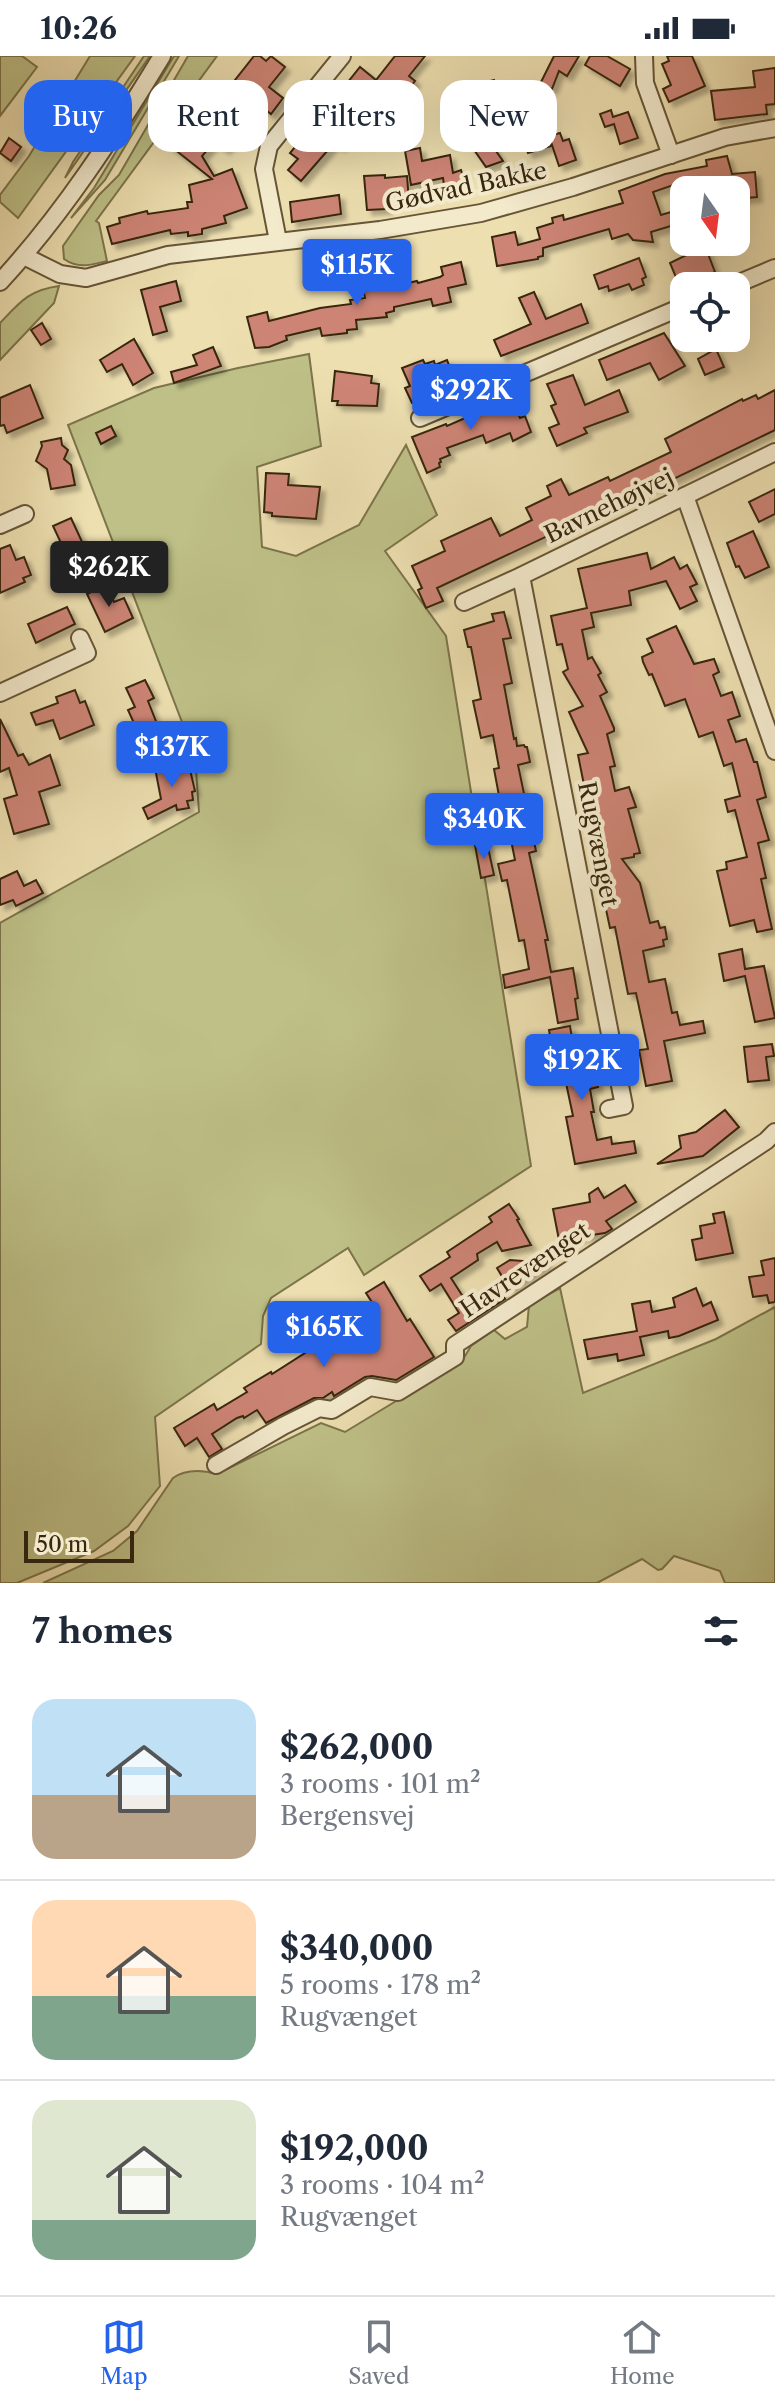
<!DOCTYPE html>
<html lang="en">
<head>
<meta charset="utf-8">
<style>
	body { margin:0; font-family:"Libre Caslon Text",serif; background:#f2f2f3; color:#1f2937; height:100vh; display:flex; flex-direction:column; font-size:30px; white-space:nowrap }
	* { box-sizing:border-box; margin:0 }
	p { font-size:26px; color:#747a83 }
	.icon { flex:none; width:44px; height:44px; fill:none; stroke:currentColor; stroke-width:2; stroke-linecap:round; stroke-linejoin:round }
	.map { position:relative; height:1527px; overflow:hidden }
	.sheet { display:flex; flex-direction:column; background:#fff; flex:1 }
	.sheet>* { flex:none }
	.top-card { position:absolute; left:24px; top:24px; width:728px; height:72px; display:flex; gap:16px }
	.needle { width:52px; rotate:166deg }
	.buttons { position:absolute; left:670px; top:120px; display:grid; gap:16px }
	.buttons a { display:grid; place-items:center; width:80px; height:80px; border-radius:16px; background:#fff; box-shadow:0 8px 32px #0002; font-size:40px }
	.scale { position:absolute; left:24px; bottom:20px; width:110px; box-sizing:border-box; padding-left:8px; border:4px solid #39270f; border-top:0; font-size:22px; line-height:28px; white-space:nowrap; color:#39270f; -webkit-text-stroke:6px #f3eacc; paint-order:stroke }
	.price { position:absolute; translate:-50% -68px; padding:0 18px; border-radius:8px; background:#2563eb; color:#fff; font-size:26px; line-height:52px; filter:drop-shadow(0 2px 4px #0008) }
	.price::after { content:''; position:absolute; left:50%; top:48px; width:24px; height:18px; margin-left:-12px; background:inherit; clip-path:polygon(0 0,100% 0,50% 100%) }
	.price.current { background:#222; color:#fff }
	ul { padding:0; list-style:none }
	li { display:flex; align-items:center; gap:24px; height:200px; padding:0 32px }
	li+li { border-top:2px solid #e0e1e3 }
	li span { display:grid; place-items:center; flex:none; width:224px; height:160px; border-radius:24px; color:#555 }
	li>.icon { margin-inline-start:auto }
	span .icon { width:96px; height:96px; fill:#fffc; stroke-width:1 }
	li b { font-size:34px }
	h2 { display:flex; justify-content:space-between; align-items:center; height:96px; padding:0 32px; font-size:34px }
	.pill { padding:0 28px; border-radius:24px; background:#fff; box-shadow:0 8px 32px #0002; font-size:28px; line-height:72px }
	.pill.current { background:#2563eb; color:#fff }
	.status { display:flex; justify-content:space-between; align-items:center; height:56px; padding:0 40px; background:#fff; direction:ltr }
	.status svg { height:22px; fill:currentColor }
	.tabs { display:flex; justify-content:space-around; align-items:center; height:112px; border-top:2px solid #e0e1e3; background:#fff; font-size:22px; color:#747a83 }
	.tabs a { display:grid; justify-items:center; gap:4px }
	.tabs .current { color:#2563eb }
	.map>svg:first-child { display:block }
	.green { fill:#bec087; stroke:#7c744b; stroke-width:2 }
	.building { fill:#cd8474; stroke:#39270f; stroke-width:2; filter:url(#shadow) }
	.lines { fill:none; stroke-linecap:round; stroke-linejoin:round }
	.minor-casing { stroke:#665537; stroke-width:20 }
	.minor { stroke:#f3eacc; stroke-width:16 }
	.labels { text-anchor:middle; stroke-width:8; stroke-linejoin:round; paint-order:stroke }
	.street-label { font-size:24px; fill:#39270f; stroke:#f3eacc }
</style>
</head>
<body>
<div class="status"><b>10:26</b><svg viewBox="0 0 49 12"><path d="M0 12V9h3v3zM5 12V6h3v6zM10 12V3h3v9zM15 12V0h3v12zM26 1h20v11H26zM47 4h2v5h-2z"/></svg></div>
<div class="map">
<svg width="775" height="1527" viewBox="0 0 775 1527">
	<defs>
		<filter id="shadow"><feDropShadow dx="5" dy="5" stdDeviation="2" flood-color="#0004"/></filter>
	</defs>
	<rect width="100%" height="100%" fill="#eddfb0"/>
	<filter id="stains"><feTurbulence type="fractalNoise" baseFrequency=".0025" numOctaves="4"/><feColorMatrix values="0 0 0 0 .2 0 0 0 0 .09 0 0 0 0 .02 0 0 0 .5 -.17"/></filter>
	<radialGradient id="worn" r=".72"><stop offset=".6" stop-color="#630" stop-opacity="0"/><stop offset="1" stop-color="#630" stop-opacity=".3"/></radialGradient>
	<g class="green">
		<polygon points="0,0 22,0 37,11 0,60"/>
		<polygon points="90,0 135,0 18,162 0,146 0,139 29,100"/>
		<polygon points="144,0 150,0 65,122 73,106"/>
		<polygon points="174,0 179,0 105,124 71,162 94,132"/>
		<path d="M 188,0 L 217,0 L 96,165 L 99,167 L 107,205 C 91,209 78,213 64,203 L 63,190 L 99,139 L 119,119 Z"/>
		<path d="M 59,230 L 54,247 L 0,304 L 0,267 C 20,246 29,234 59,230 Z"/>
		<polygon points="309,298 321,390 257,411 262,491 296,500 359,469 406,389 437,459 385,495 446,580 531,1110 364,1219 348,1192 271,1242 263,1260 261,1288 155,1361 160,1430 128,1470 94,1495 17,1527 0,1527 0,867 199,756 195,700 68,369 154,332 238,312"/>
		<path d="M 560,1232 L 583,1337 L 716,1283 L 775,1251 L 775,1527 L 725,1527 L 720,1515 L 674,1500 L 662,1513 L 658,1514 L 642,1503 L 597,1527 L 43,1527 L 113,1495 L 137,1475 L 173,1422 C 186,1413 202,1414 217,1418 L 321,1367 L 345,1376 L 462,1305 L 471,1290 L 494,1274 L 505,1283 L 527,1271 L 529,1249 Z"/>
	</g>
	<g class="building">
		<polygon points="254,0 260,0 266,5 271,0 285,11 269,31 283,42 271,58 253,44 225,79 233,84 225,93 215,85 202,100 214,120 232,113 247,152 224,160 226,167 202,173 202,178 188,180 188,176 171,178 170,174 112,188 107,171 120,167 119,162 147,155 148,158 188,152 187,146 192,146 189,129 212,123 164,85 180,69 192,78 213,52 203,44 217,26 227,34"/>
		<polygon points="395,0 425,0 409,20 415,25 408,34 400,28 386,46 381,42 340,90 335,86 301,125 288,114 298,103 290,97 304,80 307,83 323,64 320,61 360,11 376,24"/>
		<polygon points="554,0 579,0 567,20 559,15 552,33 540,28"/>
		<polygon points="590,0 607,0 630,13 620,30 585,9"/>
		<polygon points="667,0 692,0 705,30 669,46 663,33 671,29 662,8 669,5"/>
		<polygon points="775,12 775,48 766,49 767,58 715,64 711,35 755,31 753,15"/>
		<polygon points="494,24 497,34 507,31 509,39 531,33 535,46 481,63 474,40 483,38 480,28"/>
		<polygon points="611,54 613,61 628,56 638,82 620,88 614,68 605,71 600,58"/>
		<polygon points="545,72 551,90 528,97 522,80"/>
		<polygon points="560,77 563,85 569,83 576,104 559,110 549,80"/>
		<polygon points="484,78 503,105 486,111 470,88"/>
		<polygon points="9,82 21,91 11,105 0,97"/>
		<polygon points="420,92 422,105 450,99 453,117 461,114 466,131 445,136 443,122 411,129 405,95"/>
		<polygon points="727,100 732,118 755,116 757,141 736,143 736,134 677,134 676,128 653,136 661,159 684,152 684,166 651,176 653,186 633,184 628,178 612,183 609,173 543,192 543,200 538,201 538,203 497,210 492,181 515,176 518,189 540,183 537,172 553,167 552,162 563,159 564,164 623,147 619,135 665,118 707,110 706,104"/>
		<polygon points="385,119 385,122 407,120 409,146 387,147 387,153 367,154 364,120"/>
		<polygon points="339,139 341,158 292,166 290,146"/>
		<polygon points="705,190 715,216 680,231 670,207"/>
		<polygon points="639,202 646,221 642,223 644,229 632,234 629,228 609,235 608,230 599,233 594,219"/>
		<polygon points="461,206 466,228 448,232 451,246 433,250 431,243 394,251 394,255 386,257 387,261 356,264 357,273 347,274 347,277 322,280 320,272 286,280 287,284 269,291 255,292 247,261 267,256 269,265 320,252 351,248 350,244 365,242 361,222 391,215 394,230 417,225 418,227 440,221 443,219 441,211"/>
		<polygon points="176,225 181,245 160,251 167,275 153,279 141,234"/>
		<polygon points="534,236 546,263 581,248 588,267 501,300 494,284 531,268 519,242"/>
		<polygon points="42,267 51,283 41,289 31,274"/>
		<polygon points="664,277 685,310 659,324 650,307 607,324 599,304"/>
		<polygon points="134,283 153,317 133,329 122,308 107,316 100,304"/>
		<polygon points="213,291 221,310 174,327 171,316 197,309 193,299"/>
		<polygon points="716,293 724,311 705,319 698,303"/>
		<polygon points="423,304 425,308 434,305 435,309 447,304 454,322 423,336 425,342 412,347 405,332 410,330 402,312"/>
		<polygon points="335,315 372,320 371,327 379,328 377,350 337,349 338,345 332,345"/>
		<polygon points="573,319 585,349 619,334 628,356 584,372 587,377 557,390 549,372 559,368 551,350 556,348 547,328"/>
		<polygon points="30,329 43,362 7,377 4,369 0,370 0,342"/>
		<polygon points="775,334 775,374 657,431 656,429 437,532 443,545 426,552 418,534 422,532 412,510 445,495 441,485 491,462 500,480 532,464 526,452 551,440 547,430 561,423 569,439 608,421 610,425 671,396 665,383 742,343 743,345 756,339 758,343"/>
		<polygon points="511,342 520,362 525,360 531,376 513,385 510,377 486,387 483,379 447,392 450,399 440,403 441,406 439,407 440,411 427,417 412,381 446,368 447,370"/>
		<polygon points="111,370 116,380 101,388 96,377"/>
		<polygon points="61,382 62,389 68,394 64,403 71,409 75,429 51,433 47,413 36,405 42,390 41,386"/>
		<polygon points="266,417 289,418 288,429 320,431 316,463 272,460 272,457 264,456"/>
		<polygon points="775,433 775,458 759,466 749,446"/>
		<polygon points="71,462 83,488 66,495 72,507 62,512 53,494 62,489 53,470"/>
		<polygon points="753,475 769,511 745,522 739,510 736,511 727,487"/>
		<polygon points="10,489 16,504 24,501 31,519 23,522 25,526 0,537 0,493"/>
		<polygon points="647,497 651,513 674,501 680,513 687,509 697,528 690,531 697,545 680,553 666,525 629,535 631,549 591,557 594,571 582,574 588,603 592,601 601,617 598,619 607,636 600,640 614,672 614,675 607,678 615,710 610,711 615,735 629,731 636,751 628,753 640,797 634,798 634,801 622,803 640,827 650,867 658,865 660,872 665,871 667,883 663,884 664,890 643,895 649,926 665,923 672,957 677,956 680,969 703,965 705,977 664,985 672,1025 646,1030 639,994 648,993 636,937 628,938 615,871 610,872 604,844 607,843 598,792 604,791 587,744 578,699 588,697 569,656 583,650 563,616 568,613 562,588 557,589 551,560 587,552 578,513"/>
		<polygon points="106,529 114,546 124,542 133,562 105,576 87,538"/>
		<polygon points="67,551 75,568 36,587 28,568"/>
		<polygon points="504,556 511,582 503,583 512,627 504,629 514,683 516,682 517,690 524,689 525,691 527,691 530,706 518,709 536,795 529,797 548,884 545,884 551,916 573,912 578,942 575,943 578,963 558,967 550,921 505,932 503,919 529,913 524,884 519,885 507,824 502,825 498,808 515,804 510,779 502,780 503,761 494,713 499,712 493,679 481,682 473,645 481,643 471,591 468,591 464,574 494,565 492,558"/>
		<polygon points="676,570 694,608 714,603 719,616 713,619 721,640 732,636 740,660 728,664 736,686 746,683 754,706 757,706 766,741 757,744 769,784 758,787 766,822 761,823 772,873 757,876 754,864 730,870 717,815 727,813 726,806 747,801 735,754 728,756 725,744 740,740 732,707 724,710 713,676 699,681 685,643 665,650 652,618 649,619 643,606 642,601 653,596 647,583"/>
		<polygon points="145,624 154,642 148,645 159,673 147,678 145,672 138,676 128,654 135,651 126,632"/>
		<polygon points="75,634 80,647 85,645 94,669 60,683 53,664 36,669 31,657 58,647 56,641"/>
		<polygon points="0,663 18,700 23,698 29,709 50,699 60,729 39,736 49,768 14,778 4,743 17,739 9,712 0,716"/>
		<polygon points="188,705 195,735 192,736 193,744 187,745 189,752 177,754 176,749 148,763 143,752 161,743 155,712"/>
		<polygon points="487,787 494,819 481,822 475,789"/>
		<polygon points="17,815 24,830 36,824 43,837 16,850 13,844 0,849 0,823"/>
		<polygon points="742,893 745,913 764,910 775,962 755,966 745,920 724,925 719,898"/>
		<polygon points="570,970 573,988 582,986 588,1020 595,1019 598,1031 590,1033 594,1056 591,1056 597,1084 611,1081 612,1088 634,1085 636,1097 575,1108 566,1061 573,1060 562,1008 555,1010 549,974"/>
		<polygon points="772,988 774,1000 766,1001 769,1024 748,1026 744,991"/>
		<polygon points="725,1054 739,1071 703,1100 657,1108 681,1092 679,1080 696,1076"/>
		<polygon points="625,1129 636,1146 606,1165 612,1173 605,1177 559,1184 553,1153 590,1146 589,1138 598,1132 604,1142"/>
		<polygon points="509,1148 519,1163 517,1164 531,1189 502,1195 497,1186 477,1198 478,1204 451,1222 469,1250 498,1232 505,1243 456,1275 448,1264 459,1257 441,1228 430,1235 420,1220 450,1201 447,1196 492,1166 489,1161"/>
		<polygon points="724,1156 733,1197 696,1204 692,1184 702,1182 700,1170 715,1167 713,1158"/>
		<polygon points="775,1202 775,1246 769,1247 767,1239 753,1241 749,1221 764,1219 761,1205"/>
		<polygon points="510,1204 549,1207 509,1232 497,1212"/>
		<polygon points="384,1226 407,1265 410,1263 434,1301 396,1324 372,1320 365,1321 334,1340 332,1336 323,1342 314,1342 266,1367 257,1354 244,1362 243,1360 237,1362 212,1378 222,1393 209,1401 197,1382 185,1390 174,1372 214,1348 217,1354 247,1336 244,1332 271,1316 272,1318 330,1281 323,1269 340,1259 346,1268 375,1251 366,1237"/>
		<polygon points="696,1232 703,1250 711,1246 718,1264 679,1280 669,1282 668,1275 640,1281 644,1299 618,1305 617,1298 588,1303 584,1284 637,1275 632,1248 650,1245 652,1256 675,1251 673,1242"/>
	</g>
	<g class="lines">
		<g class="minor-casing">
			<g id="minor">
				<polyline points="644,0 645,27 671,99"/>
				<polyline points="278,185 264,113 269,90 342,0"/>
				<polyline points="24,200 60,218 86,222 168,199 380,174 481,157 573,131 725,81 775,72"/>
				<path d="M 0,226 C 63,158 114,79 162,0"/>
				<polyline points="732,230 775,212"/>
				<polyline points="420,362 684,250"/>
				<polyline points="685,440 775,695"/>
				<polyline points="0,469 25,458"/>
				<polyline points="521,520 624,1050 609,1053"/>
				<polyline points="464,546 521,520 775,396"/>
				<polyline points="0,637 87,597 80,582"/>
				<polyline points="216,1409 283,1370 319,1352 332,1354 370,1331 398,1336 455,1301 455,1289 766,1085 775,1076"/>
			</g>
		</g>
		<use href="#minor" class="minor"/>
	</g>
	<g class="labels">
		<g class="street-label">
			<text transform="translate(466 131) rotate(-12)" y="8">Gødvad Bakke</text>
			<text transform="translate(609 450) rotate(-26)" y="8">Bavnehøjvej</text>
			<text transform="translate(598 788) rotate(79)" y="8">Rugvænget</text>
			<text transform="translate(525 1214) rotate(-34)" y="8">Havrevænget</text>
		</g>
	</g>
	<rect width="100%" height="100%" filter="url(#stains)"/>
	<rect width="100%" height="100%" fill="url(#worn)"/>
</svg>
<div class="buttons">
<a><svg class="needle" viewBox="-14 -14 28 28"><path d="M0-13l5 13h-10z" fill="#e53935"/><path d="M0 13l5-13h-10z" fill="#747a83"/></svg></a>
<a><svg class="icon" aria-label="locate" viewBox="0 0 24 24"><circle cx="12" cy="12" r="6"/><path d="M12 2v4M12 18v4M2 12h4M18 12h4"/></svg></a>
</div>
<div class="scale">50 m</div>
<b class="price" style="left:357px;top:251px">$115K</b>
<b class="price" style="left:471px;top:376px">$292K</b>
<b class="price current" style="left:109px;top:553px">$262K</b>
<b class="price" style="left:172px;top:733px">$137K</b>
<b class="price" style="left:484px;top:805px">$340K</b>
<b class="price" style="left:582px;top:1046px">$192K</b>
<b class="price" style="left:324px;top:1313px">$165K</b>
<div class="top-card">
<a class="pill current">Buy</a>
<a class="pill">Rent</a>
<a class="pill">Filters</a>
<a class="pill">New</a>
</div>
</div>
<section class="sheet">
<h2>7 homes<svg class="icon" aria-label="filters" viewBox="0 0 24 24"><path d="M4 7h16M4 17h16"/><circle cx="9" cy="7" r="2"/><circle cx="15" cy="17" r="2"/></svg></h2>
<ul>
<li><span style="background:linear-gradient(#bfe0f5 60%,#b9a48a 0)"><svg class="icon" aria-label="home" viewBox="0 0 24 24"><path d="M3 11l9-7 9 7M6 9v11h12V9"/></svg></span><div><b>$262,000</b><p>3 rooms · 101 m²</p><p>Bergensvej</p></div></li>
<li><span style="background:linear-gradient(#ffd9b3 60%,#7fa58c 0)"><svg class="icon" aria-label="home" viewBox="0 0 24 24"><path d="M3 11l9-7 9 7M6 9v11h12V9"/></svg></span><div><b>$340,000</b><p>5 rooms · 178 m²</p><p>Rugvænget</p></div></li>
<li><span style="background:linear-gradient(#dfe7d0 75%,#7fa58c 0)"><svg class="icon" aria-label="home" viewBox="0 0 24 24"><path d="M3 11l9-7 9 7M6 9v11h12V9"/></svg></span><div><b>$192,000</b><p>3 rooms · 104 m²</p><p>Rugvænget</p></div></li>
</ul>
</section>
<nav class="tabs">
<a class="current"><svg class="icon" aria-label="map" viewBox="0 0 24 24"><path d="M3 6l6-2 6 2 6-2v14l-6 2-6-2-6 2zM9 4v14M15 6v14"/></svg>Map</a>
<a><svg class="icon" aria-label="saved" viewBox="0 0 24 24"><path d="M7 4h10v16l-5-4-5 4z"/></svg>Saved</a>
<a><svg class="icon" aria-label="home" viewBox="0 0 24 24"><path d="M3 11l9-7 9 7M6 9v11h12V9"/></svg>Home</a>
</nav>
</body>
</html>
